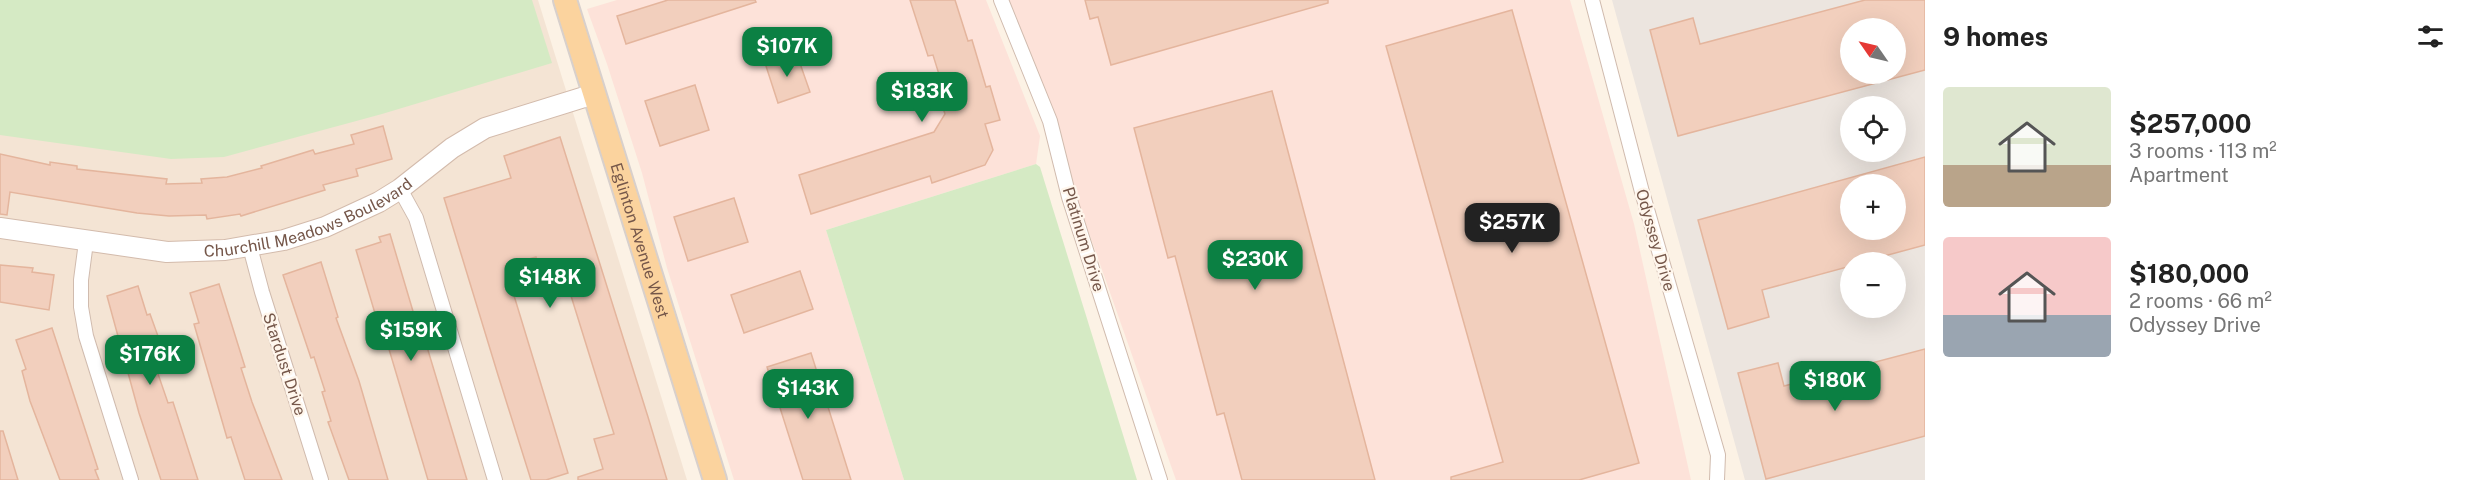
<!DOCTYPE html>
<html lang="en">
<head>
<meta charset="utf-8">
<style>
	body { margin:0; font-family:"Public Sans",sans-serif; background:#f2f2f2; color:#222; height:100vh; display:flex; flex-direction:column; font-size:22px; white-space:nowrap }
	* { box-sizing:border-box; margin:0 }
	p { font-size:20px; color:#767676 }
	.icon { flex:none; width:33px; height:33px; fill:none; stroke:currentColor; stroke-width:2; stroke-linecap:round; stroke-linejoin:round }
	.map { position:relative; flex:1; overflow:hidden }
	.details { display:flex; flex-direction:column; background:#fff; width:540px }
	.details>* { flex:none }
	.needle { width:39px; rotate:304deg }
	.tools { position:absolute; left:1840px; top:18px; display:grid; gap:12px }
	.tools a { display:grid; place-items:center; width:66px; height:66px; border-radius:50%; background:#fff; box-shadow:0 6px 24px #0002; font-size:30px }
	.price { position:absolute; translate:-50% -51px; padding:0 14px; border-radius:12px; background:#0b8043; color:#fff; font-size:20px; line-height:39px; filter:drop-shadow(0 2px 3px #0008) }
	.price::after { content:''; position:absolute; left:50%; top:36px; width:18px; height:14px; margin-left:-9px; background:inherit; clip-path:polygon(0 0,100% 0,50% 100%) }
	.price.current { background:#222; color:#fff }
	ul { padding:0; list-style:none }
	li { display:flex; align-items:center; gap:18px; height:150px; padding:0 18px }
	li span { display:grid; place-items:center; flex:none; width:168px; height:120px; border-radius:6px; color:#555 }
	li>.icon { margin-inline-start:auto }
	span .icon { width:72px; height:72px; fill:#fffc; stroke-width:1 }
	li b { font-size:26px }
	h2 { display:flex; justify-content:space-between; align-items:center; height:72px; padding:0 18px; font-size:26px }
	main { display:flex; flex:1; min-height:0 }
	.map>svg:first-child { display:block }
	.residential { fill:#f4e4d4 }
	.commercial { fill:#fde2d9 }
	.industrial { fill:#ece5df; fill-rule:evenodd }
	.green { fill:#d5eac4 }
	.building { fill:#f2cfbd; stroke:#e4b59d; stroke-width:1.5; fill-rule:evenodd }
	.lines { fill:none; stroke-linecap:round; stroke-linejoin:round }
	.street-casing { stroke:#d0bbae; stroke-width:16 }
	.secondary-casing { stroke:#d3bbac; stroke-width:22 }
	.primary-casing { stroke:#d8d0cc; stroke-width:26 }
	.street { stroke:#fff; stroke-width:14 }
	.secondary { stroke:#fff; stroke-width:20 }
	.primary { stroke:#fbd39e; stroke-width:22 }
	.labels { text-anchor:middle; stroke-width:4.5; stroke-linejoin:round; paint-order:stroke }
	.street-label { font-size:16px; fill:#75574a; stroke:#fff6ec }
</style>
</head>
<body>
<main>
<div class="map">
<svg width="1925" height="480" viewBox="0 0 1925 480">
	<rect width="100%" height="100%" fill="#fcf2e5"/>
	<polygon class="residential" points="0,0 538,0 687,480 0,480"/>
	<g class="commercial">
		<polygon points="617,0 986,0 1040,136 1036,164 826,230 904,480 734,480 667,268 642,173 607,64 587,9"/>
		<polygon points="1007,0 1570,0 1634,224 1691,480 1176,480"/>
	</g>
	<path class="industrial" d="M 1612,0 L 1925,0 L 1925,480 L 1745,480 ZM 1851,28 L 1896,28 L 1896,74 L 1851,74 ZM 1851,106 L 1896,106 L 1896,152 L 1851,152 ZM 1851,184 L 1896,184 L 1896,230 L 1851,230 ZM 1851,262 L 1896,262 L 1896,308 L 1851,308 Z"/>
	<g class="green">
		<polygon points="0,0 532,0 552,63 382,114 224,157 171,159 0,135"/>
		<polygon points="1036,164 1040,167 1137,480 904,480 826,230"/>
	</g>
	<g class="building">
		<polygon points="668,0 755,0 756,2 626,44 617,16"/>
		<polygon points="910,0 955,0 968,41 972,40 986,87 990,86 1000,120 985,124 993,150 985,165 932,183 930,176 811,214 799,175 934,132 945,114 941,102 947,100 933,55 928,56"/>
		<polygon points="1085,0 1328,0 1328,3 1111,65 1098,17 1090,19"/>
		<path d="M 1865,0 L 1925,0 L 1925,70 L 1678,136 L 1650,30 L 1693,18 L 1700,44 ZM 1851,28 L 1896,28 L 1896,74 L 1851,74 Z"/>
		<polygon points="1512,10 1639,463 1579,480 1451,480 1451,477 1503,462 1386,46"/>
		<polygon points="796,52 810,92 778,103 765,63"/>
		<polygon points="695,85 709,130 660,146 645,101"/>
		<polygon points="1272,91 1375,480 1242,480 1224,413 1217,415 1175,256 1168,258 1134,128"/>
		<polygon points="383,126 392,159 356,169 358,176 323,185 325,190 241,216 240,214 207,219 206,215 169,216 137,213 10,192 7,215 0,214 0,154 50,165 50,162 77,166 77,169 167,179 166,184 202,183 201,179 227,177 262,168 261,166 313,150 315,154 354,144 351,135"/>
		<polygon points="560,137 648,417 667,480 578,480 578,477 603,469 594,439 614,434 567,283 546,289 536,257 505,266 568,473 546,480 531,480 498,375 444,198 511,178 504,156"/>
		<path d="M 1925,157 L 1925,245 L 1862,262 L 1851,262 L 1851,266 L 1762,290 L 1769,317 L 1728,329 L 1698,220 ZM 1851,184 L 1896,184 L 1896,230 L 1851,230 Z"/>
		<polygon points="734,198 748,242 688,261 674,217"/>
		<polygon points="390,234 415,318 418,317 467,480 428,480 380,319 377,320 356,250 381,242 379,237"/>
		<polygon points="321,262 338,317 336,318 359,381 388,480 349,480 328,422 331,421 322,392 325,391 314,357 311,358 283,275"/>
		<polygon points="0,265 33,268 32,272 54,275 49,310 0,302"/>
		<polygon points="800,271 813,309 744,333 731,295"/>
		<polygon points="219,284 245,367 241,368 252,402 282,480 245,480 231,437 227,438 194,324 199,323 190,293"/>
		<polygon points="138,286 147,315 150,314 159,339 154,341 164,369 157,371 168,403 173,402 198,480 161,480 139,413 107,296"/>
		<polygon points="52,328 98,469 95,470 99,480 60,480 30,401 22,371 26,369 16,340"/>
		<polygon points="1925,349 1925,436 1766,479 1738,373 1778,363 1784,386"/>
		<polygon points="811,353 851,480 803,480 767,367"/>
		<polygon points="0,431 3,431 18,480 0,480"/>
	</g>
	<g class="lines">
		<g class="street-casing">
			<g id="street">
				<polyline points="1001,0 1050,121 1069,197 1160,480"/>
				<polyline points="1592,0 1642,192 1718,455 1717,480"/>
				<polyline points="400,189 416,218 495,480"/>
				<polyline points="86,242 81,280 81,307 86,336 131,480"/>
				<polyline points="250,247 262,292 321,480"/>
			</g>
		</g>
		<g class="secondary-casing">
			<g id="secondary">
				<path id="s1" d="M 0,228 L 167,252 L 225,250 L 284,240 L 325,227 L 379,202 L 400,189 L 452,148 L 485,128 L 594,94"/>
			</g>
		</g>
		<g class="primary-casing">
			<g id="primary">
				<path id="s2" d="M 565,0 L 715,480"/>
			</g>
		</g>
		<use href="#street" class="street"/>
		<use href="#secondary" class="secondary"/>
		<use href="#primary" class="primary"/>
	</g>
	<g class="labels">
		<g class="street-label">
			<text dy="6" stroke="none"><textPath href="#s1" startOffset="316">Churchill Meadows Boulevard</textPath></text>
			<text transform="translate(1084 239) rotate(73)" y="6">Platinum Drive</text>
			<text dy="6" stroke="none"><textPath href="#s2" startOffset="252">Eglinton Avenue West</textPath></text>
			<text transform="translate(1656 240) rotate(74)" y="6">Odyssey Drive</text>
			<text transform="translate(285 364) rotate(72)" y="6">Stardust Drive</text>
		</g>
	</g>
</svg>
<div class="tools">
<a><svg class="needle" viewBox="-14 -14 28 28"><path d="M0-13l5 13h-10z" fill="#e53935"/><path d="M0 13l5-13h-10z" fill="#767676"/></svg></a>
<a><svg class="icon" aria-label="locate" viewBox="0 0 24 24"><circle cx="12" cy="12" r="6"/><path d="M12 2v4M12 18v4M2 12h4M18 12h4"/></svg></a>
<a>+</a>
<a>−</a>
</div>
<b class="price" style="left:787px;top:78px">$107K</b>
<b class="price" style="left:922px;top:123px">$183K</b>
<b class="price current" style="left:1512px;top:254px">$257K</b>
<b class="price" style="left:1255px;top:291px">$230K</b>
<b class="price" style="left:550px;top:309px">$148K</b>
<b class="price" style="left:411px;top:362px">$159K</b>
<b class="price" style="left:150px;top:386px">$176K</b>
<b class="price" style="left:1835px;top:412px">$180K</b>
<b class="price" style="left:808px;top:420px">$143K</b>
</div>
<section class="details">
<h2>9 homes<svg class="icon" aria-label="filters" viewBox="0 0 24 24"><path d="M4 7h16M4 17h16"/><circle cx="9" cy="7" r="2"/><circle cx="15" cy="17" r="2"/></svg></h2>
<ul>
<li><span style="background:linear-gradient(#dfe7d0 65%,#b9a48a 0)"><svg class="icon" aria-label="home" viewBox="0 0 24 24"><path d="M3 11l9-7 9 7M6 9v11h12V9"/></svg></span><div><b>$257,000</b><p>3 rooms · 113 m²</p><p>Apartment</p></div></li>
<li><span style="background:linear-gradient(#f6c9c9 65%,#9aa5b1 0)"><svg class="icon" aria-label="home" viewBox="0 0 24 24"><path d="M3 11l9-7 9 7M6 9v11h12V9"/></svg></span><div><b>$180,000</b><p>2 rooms · 66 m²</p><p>Odyssey Drive</p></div></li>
</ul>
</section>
</main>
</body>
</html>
